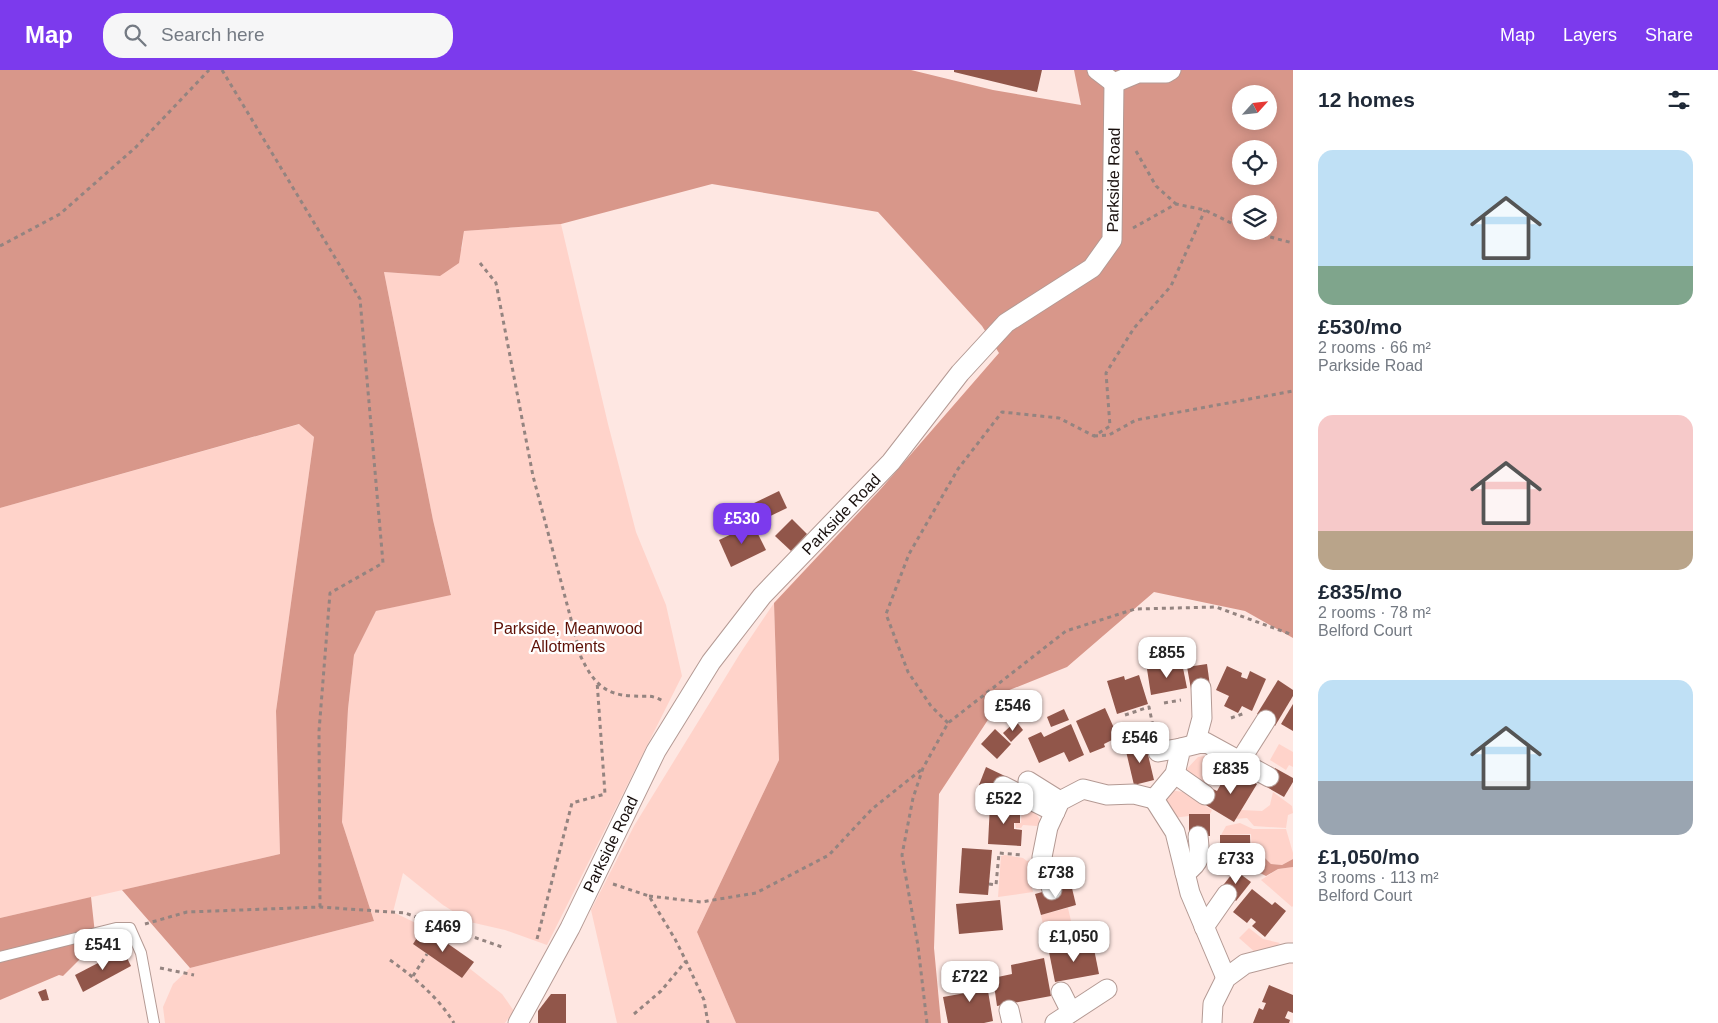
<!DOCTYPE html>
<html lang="en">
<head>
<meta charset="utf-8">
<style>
	body { margin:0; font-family:Helvetica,sans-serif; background:#f6f6f7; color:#1f2937; height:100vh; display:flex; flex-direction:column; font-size:19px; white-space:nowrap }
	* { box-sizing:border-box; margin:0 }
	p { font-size:16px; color:#747a83 }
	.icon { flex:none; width:28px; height:28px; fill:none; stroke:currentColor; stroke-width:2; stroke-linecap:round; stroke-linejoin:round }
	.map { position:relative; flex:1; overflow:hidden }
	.side { display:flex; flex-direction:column; background:#fff; width:425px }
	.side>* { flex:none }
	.needle { width:32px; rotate:63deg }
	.controls { position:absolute; left:1232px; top:15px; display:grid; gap:10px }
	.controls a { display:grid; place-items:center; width:45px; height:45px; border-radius:50%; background:#fff; box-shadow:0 2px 12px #0003; font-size:25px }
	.price { position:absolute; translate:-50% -42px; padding:0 11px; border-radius:10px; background:#fff; color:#222; font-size:16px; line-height:32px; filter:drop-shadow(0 1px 2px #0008) }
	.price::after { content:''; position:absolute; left:50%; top:30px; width:15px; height:11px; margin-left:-8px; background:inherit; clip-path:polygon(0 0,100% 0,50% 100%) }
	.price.current { background:#7c3aed; color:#fff }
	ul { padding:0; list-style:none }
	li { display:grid; align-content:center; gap:10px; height:265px; padding:0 25px }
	li span { display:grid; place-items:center; height:155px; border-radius:15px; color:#555 }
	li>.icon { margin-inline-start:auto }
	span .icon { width:90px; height:90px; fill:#fffc; stroke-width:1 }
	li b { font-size:21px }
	h2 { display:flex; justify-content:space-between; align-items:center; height:60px; padding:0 25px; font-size:21px }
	header { display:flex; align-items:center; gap:30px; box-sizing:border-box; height:70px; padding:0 25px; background:#7c3aed; color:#fff }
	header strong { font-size:24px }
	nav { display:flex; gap:28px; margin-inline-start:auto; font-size:18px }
	.search { width:350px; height:45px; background:#f6f6f7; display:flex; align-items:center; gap:12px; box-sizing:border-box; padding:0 18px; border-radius:20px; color:#747a83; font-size:19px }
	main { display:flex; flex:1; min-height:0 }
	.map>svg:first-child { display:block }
	.green { fill:#ffd3ca }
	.forest { fill:#d8978a; fill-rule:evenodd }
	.building { fill:#91564a }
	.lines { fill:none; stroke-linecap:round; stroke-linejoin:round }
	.lane-casing { stroke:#b49a94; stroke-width:12 }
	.street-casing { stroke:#b49a94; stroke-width:21 }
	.path { stroke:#948480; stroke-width:3; stroke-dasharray:4 4; stroke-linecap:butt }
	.lane { stroke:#fff; stroke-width:10 }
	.street { stroke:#fff; stroke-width:19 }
	.labels { text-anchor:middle; stroke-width:4.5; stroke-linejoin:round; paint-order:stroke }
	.street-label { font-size:16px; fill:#180f0d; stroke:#fff }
	.park-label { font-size:16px; fill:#5e1106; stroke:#fff }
</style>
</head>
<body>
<header>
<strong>Map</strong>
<div class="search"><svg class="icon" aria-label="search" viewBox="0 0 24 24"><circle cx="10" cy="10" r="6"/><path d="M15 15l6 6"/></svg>Search here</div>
<nav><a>Map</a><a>Layers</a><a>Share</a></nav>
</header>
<main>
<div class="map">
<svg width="1293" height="953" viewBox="0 0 1293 953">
	<rect width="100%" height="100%" fill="#fee7e2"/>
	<g class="green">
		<polygon points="561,154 608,354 636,462 666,535 682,606 547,875 505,860 470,852 443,835 403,803 393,842 424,857 413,874 462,908 469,898 502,924 514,941 505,953 165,953 163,937 173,914 190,898 374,851 342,752 348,639 354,585 376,541 451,524 433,450 384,202 440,206 462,178 464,161"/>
		<polygon points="300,354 314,367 276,641 280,784 0,848 0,438"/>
		<polygon points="774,533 779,690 697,862 736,953 617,953 591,840 634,756 741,582"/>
		<polygon points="1279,674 1293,682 1293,697 1289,695 1286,700 1270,690"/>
		<polygon points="1211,685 1227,693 1230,698 1224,703 1220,712 1212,708 1209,715 1185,701 1198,687"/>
		<polygon points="1170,720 1183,722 1212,740 1210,744 1189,744 1189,746 1173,748 1164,734"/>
		<polygon points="1273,722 1292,736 1293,743 1288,745 1286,758 1254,756 1247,748 1235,749 1241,740 1262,741 1270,735"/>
		<path d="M 1022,735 C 1033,739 1038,744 1042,755 L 1038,754 L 1037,756 L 1023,755 L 1021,758 L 1016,758 L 1015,753 L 1021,753 Z"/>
		<polygon points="1240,753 1253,759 1286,759 1293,783 1293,789 1282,795 1271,794 1265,788 1252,786 1251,764 1221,765 1226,756"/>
		<polygon points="1005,785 1023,788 1027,791 1030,790 1029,804 1033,822 998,827 1001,786"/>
		<polygon points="1293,797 1293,836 1292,837 1261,810 1278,799"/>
		<polygon points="1068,838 1077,877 1049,882 1041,845"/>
		<polygon points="1249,858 1263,869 1280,873 1275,877 1256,883 1239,868"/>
	</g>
	<g class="forest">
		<path d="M 0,0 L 911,0 L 993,20 L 1081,35 L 1074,0 L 1293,0 L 1293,568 L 1245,541 L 1154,522 L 1067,597 L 1007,621 L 939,724 L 934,878 L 941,953 L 736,953 L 697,862 L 779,690 L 774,533 L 879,421 L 999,283 L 982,256 L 878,142 L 712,114 L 561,154 L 464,161 L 459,193 L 440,206 L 384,202 L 433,450 L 451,525 L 376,541 L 354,585 L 348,639 L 342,752 L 374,851 L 190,898 L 122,820 L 280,784 L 276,641 L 314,367 L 299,354 L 0,438 ZM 1241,24 L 1269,24 L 1269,51 L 1241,51 ZM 1241,79 L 1269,79 L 1269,106 L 1241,106 ZM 1241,134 L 1269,134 L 1269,161 L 1241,161 Z"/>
		<polygon points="1252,786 1265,788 1271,794 1282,795 1293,789 1293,797 1278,799 1266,806 1254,800"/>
		<polygon points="91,827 96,873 63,906 59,905 0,930 0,848"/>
	</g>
	<g class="building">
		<polygon points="954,0 1042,0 1037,22 954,2"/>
		<polygon points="779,421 787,438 760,451 752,434"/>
		<polygon points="792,449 807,464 791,481 775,466"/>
		<polygon points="753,454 766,480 731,497 719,470"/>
		<polygon points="1182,593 1187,618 1151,625 1147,599"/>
		<polygon points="1207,594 1210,616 1191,619 1187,597"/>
		<polygon points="1227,596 1242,603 1241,607 1247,609 1250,601 1266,609 1252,641 1242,636 1238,643 1224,636 1229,626 1216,620"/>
		<polygon points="1139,605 1148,634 1117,644 1107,611 1124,606 1125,610"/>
		<polygon points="1278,610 1293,620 1293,626 1275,656 1257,644"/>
		<polygon points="1293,634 1293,661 1281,654"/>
		<polygon points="1105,638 1118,667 1104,674 1105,677 1090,683 1076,651"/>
		<polygon points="1064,639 1069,650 1051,657 1047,647"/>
		<polygon points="1016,651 1023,660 1011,672 1003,663"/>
		<polygon points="1071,654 1084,685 1069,692 1064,682 1039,693 1028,668 1041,662 1044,667"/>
		<polygon points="995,659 1011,674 997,689 981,674"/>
		<polygon points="1145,672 1154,710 1134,715 1125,677"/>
		<polygon points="986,697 1007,707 1000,724 979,715"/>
		<polygon points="1230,698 1257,714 1234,752 1204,734 1213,719 1217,721"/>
		<polygon points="1275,698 1293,708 1293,712 1284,727 1265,716"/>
		<polygon points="990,734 1020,736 1020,753 1014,753 1014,759 1022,760 1021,776 988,774"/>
		<rect x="1189" y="744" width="21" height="22"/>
		<polygon points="1220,765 1250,765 1251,796 1215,796 1215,782 1220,782"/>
		<polygon points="962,778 992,780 988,825 959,823"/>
		<polygon points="1235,800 1251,812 1236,831 1221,818"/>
		<polygon points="1071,814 1076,835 1041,845 1035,824"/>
		<polygon points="1252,819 1272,835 1275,832 1286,841 1265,867 1252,856 1256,852 1251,848 1247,853 1233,842"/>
		<polygon points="1000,830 1003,860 959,864 956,834"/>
		<polygon points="424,857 474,892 462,908 413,874"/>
		<polygon points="1093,874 1099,904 1055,912 1049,882"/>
		<polygon points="123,880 131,896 83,922 75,905"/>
		<polygon points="1044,888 1051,926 997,936 993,908 1012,904 1011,895"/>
		<polygon points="985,903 993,951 984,953 948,953 943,927 971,922 968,906"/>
		<polygon points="1269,915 1293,925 1293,943 1288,941 1285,948 1290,950 1289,953 1253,953 1259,938 1263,940 1266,933 1262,932"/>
		<polygon points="46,919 49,930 42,931 38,922"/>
		<polygon points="551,924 566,924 566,953 538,953 538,941"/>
	</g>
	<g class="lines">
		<g class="lane-casing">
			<polyline id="lane" points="0,887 116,858 130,858 141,883 154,953"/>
		</g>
		<g class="street-casing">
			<g id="street">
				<polyline points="1097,0 1114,13"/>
				<polyline points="1114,13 1138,3 1166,3 1171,0"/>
				<polyline points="1195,674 1202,648 1201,618"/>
				<polyline points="1158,682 1181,678"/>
				<polyline points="1240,691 1266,650"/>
				<polyline points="1175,704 1205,725"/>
				<polyline points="1028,711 1060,731"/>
				<polyline points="1003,716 1055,742"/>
				<polyline points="1154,729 1175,762 1190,823 1226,908"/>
				<path d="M 1185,803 C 1202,792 1200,785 1198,766"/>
				<polyline points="1052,820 1042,787 1048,757 1060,731 1083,719 1107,725 1134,724 1154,729 1175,704 1181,678 1205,672 1269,707"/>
				<polyline points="1204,857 1227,824"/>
				<polyline points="1061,922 1071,942"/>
				<polyline points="1009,940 1012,953"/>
				<polyline points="518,953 570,858 656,681 711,592 762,526 891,392 960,303 1006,253 1092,198 1112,170 1114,13"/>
				<polyline points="1055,953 1107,919"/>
				<polyline points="1212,953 1213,934 1226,908 1245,894 1288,883 1293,883"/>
			</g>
		</g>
		<g class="path">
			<polyline points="222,0 360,229 383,493 330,523 319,661 320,837"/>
			<polyline points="1136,81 1156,116 1176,134"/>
			<polyline points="1133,158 1176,134 1205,140 1241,158"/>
			<polyline points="1247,161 1293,173"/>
			<polyline points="0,176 60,144 136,77 209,0"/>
			<path d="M 480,193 L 496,213 L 533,406 L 581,587 C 593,612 604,625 633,626 C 648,627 650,624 663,631"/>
			<polyline points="1094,366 1109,365 1136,350 1293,321"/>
			<polyline points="1164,633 1181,630"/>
			<polyline points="1125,645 1149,637 1154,661"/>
			<polyline points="1231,648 1245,643"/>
			<polyline points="948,653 931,636 908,602 886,544 909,484 958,399 1002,342 1059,348 1094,366 1110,356 1106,303 1134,258 1171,216 1205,140"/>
			<polyline points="613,814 649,826 675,869 686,891 704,930 708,953"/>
			<polyline points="989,814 996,815 999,783 1022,785"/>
			<polyline points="649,826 701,832 756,823 829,785 872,739 921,700"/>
			<polyline points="145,854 187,842 320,837 405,843 502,877"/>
			<polyline points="537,869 572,733 605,724 597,611"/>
			<path d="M 390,890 C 415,908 437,926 454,953"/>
			<polyline points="160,898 194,905"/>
			<polyline points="413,906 427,884"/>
			<polyline points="943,911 968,906"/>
			<polyline points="634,944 661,921 686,891"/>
			<polyline points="927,953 918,876 902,785 913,728 923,698 948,653 1066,561 1135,539 1216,537 1293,565"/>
		</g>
		<use href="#lane" class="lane"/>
		<use href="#street" class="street"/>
	</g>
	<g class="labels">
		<g class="street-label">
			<text transform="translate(1113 110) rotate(-89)" y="6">Parkside Road</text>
			<text transform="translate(841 444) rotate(-46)" y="6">Parkside Road</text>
			<text transform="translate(610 774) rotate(-64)" y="6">Parkside Road</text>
		</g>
		<g class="park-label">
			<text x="568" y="564">Parkside, Meanwood<tspan x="568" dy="18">Allotments</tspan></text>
		</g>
	</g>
</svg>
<div class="controls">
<a><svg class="needle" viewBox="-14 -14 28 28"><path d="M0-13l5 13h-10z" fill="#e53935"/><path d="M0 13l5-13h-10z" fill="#747a83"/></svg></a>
<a><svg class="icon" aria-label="locate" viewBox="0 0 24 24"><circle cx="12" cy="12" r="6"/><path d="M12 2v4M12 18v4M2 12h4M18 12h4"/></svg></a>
<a><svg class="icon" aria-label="layers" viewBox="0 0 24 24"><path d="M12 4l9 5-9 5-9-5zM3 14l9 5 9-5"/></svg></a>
</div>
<b class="price current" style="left:742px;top:475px">£530</b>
<b class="price" style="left:1167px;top:609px">£855</b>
<b class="price" style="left:1013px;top:662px">£546</b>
<b class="price" style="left:1140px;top:694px">£546</b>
<b class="price" style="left:1231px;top:725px">£835</b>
<b class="price" style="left:1004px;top:755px">£522</b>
<b class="price" style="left:1236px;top:815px">£733</b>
<b class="price" style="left:1056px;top:829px">£738</b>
<b class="price" style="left:443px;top:883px">£469</b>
<b class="price" style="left:1074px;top:893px">£1,050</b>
<b class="price" style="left:103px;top:901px">£541</b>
<b class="price" style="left:970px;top:933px">£722</b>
</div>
<section class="side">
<h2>12 homes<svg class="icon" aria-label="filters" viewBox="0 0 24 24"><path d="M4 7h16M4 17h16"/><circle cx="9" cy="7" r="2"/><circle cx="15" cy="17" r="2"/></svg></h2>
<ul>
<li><span style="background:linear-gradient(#bfe0f5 75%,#7fa58c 0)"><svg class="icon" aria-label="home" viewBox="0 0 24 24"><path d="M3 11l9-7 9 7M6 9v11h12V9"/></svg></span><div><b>£530/mo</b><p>2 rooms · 66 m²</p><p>Parkside Road</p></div></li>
<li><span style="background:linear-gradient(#f6c9c9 75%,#b9a48a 0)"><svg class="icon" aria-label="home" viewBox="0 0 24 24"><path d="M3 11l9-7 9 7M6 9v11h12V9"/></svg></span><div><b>£835/mo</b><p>2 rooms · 78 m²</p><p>Belford Court</p></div></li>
<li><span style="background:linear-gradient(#bfe0f5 65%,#9aa5b1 0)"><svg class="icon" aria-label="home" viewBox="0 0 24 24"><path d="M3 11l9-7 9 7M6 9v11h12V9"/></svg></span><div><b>£1,050/mo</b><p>3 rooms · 113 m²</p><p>Belford Court</p></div></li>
</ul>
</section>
</main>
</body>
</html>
